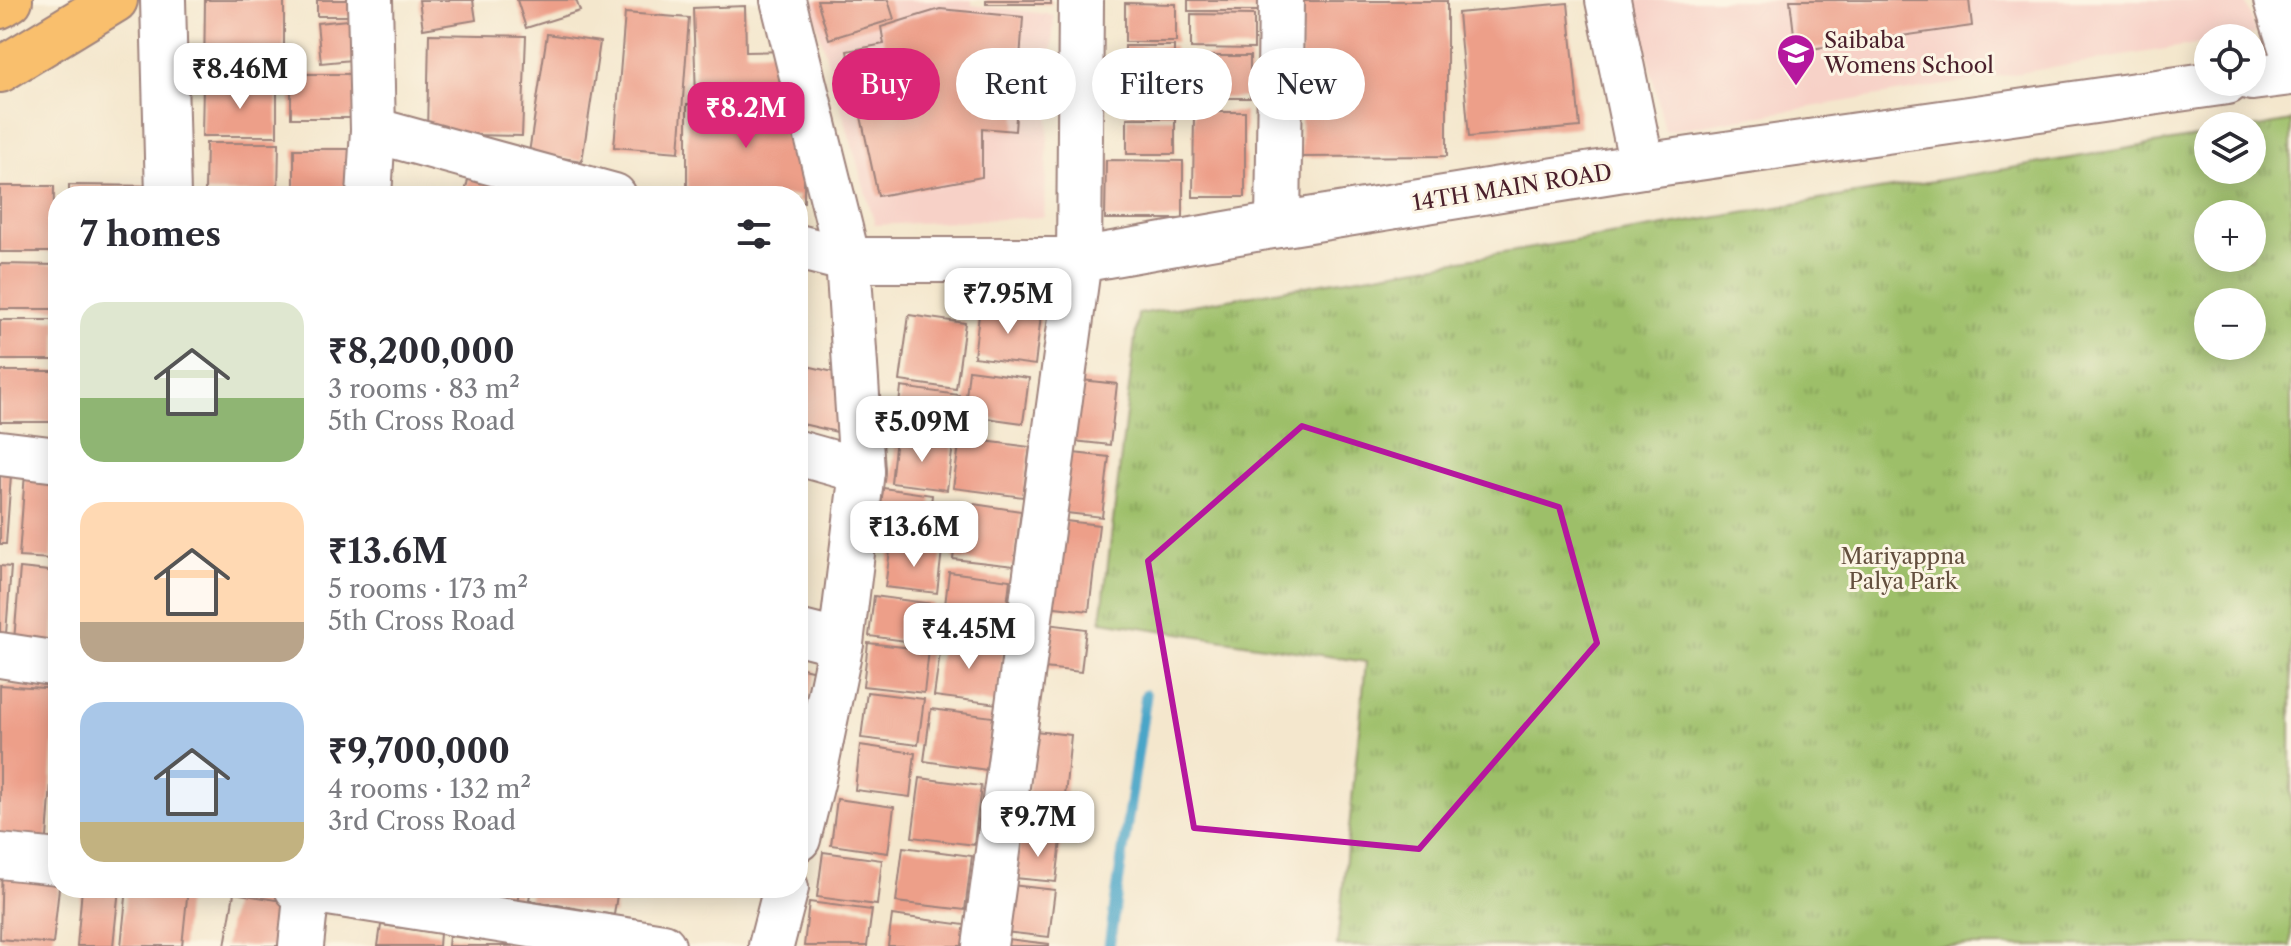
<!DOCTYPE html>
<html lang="en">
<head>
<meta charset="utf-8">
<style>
	body { margin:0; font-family:"Libre Caslon Text",serif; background:#f7f7f7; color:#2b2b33; height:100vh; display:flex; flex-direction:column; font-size:30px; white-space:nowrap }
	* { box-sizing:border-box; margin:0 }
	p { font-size:26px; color:#7c7c81 }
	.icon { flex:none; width:44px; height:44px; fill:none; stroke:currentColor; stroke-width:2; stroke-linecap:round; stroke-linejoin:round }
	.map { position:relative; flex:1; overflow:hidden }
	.panel { position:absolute; left:48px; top:186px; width:760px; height:712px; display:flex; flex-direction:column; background:#fff; border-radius:32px; box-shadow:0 4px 20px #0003 }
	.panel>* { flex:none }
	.guide { position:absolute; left:832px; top:48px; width:760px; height:72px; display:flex; gap:16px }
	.tools { position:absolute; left:2194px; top:24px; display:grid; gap:16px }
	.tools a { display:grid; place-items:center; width:72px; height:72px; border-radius:50%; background:#fff; box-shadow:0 4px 20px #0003; font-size:40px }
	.price { position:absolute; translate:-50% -68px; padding:0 18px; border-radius:16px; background:#fff; color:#222; font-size:26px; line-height:52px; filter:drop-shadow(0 2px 4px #0008) }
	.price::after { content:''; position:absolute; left:50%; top:48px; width:24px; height:18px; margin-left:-12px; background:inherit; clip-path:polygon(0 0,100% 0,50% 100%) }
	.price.active { background:#db2777; color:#fff }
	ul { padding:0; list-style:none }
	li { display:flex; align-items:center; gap:24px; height:200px; padding:0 32px }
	li span { display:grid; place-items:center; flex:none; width:224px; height:160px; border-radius:24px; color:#555 }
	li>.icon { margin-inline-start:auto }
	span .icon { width:96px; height:96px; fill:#fffc; stroke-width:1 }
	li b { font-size:34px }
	h2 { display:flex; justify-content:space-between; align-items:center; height:96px; padding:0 32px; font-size:34px }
	.chip { padding:0 28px; border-radius:36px; background:#fff; box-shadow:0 4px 20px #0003; font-size:28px; line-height:72px }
	.chip.active { background:#db2777; color:#fff }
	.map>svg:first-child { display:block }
	.built { fill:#f7d1c7 }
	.park { fill:url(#park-tufts); stroke:#746f4a; stroke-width:2; fill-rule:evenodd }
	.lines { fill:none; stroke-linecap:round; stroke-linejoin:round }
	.stream { stroke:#4aa5c8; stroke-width:11 }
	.building { fill:#ed9f89 }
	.minor-casing { stroke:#9f837c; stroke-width:48 }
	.major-casing { stroke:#9f837c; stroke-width:48 }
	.minor { stroke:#fff; stroke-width:44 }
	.major { stroke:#f9bf6d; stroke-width:44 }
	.marked { fill:none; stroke:#b5179e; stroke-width:6; stroke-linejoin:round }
	.labels { text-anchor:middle; stroke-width:6; stroke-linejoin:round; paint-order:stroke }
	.poi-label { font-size:22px; fill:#4a1f2b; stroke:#fcf5e5; text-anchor:start }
	.street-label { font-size:22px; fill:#4a1f2b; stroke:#fcf5e5 }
	.park-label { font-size:22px; fill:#634f3e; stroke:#fcf5e5 }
</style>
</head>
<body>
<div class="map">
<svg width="2291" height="946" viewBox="0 0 2291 946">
	<defs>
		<pattern id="park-tufts" width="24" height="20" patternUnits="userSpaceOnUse" patternTransform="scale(2)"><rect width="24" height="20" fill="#9dbf69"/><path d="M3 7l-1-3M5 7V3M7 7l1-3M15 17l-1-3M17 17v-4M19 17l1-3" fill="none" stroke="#829b57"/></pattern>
	</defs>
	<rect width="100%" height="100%" fill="#fcf5e5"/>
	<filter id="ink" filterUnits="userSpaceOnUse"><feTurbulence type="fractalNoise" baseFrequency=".0125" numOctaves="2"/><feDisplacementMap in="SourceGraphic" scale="16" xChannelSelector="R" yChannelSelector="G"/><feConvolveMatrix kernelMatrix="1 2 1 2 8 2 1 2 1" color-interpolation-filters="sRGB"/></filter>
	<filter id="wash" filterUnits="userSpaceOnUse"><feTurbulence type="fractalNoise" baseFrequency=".006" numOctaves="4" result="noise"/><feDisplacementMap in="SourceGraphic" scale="32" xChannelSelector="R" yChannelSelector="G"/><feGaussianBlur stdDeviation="1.8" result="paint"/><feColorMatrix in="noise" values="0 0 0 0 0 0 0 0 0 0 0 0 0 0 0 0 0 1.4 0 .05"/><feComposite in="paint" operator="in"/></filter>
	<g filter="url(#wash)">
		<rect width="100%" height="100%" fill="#f4e7cd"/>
		<g class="built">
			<polygon points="810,0 972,0 972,5 1054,15 1044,217 875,225"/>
			<polygon points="1635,0 2245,0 2256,34 2234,38 2208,38 2208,42 1665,131"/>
		</g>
		<path class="park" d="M 2291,121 L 2291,946 L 1337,946 L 1366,662 L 1101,621 L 1138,314 L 2208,135 L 2208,170 L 2252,170 L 2252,128 ZM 2208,214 L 2252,214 L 2252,258 L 2208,258 ZM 2208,302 L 2252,302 L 2252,346 L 2208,346 Z"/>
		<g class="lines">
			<polyline class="stream" points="1109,946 1146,695"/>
		</g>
		<g id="blocks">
			<g class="building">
				<polygon points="205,0 284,0 284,82 204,82"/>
				<rect x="317" y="0" width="46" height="16"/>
				<polygon points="419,0 473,0 476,20 423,29"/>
				<polygon points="517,0 576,0 580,11 526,28"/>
				<polygon points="817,0 888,0 894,19 829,39"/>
				<rect x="986" y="0" width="65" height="4"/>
				<rect x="1188" y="0" width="73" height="11"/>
				<polygon points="1790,0 1969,0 1972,26 1796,51"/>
				<polygon points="1301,1 1447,1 1447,156 1301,157"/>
				<polygon points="1125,3 1176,4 1176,42 1125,42"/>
				<polygon points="1568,3 1580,127 1469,137 1458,13"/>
				<polygon points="745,6 746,52 790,51 791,94 696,97 693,8"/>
				<polygon points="940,9 1023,17 1015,131 982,128 982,177 878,196 847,51 884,44 881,27"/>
				<polygon points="625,13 689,18 679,152 614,147"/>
				<polygon points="1191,14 1254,15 1254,49 1191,48"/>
				<polygon points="358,19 362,59 321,63 317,23"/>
				<polygon points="429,34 526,36 522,136 427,134"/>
				<polygon points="547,34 600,42 582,161 529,153"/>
				<rect x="1125" y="46" width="49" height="33"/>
				<rect x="1195" y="56" width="55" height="42"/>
				<polygon points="291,74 358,74 357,118 291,118"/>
				<polygon points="1126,83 1175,84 1175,114 1126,114"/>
				<polygon points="203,85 277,85 277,136 202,136"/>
				<polygon points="687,104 804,104 804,202 798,202 798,196 687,196"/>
				<polygon points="1194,112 1245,112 1245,197 1193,197"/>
				<rect x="1127" y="118" width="48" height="36"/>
				<polygon points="206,143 279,143 278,193 205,192"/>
				<polygon points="294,149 352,149 351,192 294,192"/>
				<polygon points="1106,160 1183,161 1183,219 1105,219"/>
				<polygon points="471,168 525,181 521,196 464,196"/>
				<polygon points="69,185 166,186 166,196 69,196"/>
				<polygon points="0,186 54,186 53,252 0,252"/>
				<polygon points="0,264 58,265 58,309 0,309"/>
				<polygon points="980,307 1041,315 1035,365 974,357"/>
				<polygon points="909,315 965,323 956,389 900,381"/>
				<polygon points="0,320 57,320 56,360 0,360"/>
				<polygon points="798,364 851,376 837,432 798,423"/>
				<polygon points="969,370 1029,378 1023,423 964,415"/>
				<rect x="0" y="371" width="58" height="51"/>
				<polygon points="1073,379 1117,384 1110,445 1065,440"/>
				<polygon points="901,387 959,395 953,439 896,432"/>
				<polygon points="896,438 953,445 947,490 891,483"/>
				<polygon points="960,438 1030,447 1023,497 953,488"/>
				<polygon points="1064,452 1109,457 1102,517 1058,512"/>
				<polygon points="0,460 12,461 6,544 0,544"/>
				<polygon points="25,472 57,474 51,559 19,557"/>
				<polygon points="883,488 932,495 927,538 877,532"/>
				<polygon points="960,502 1021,511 1014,566 953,559"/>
				<polygon points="1057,520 1099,525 1089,611 1047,606"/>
				<polygon points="891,544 942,550 937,593 885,587"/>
				<polygon points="0,566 11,567 6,634 0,634"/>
				<polygon points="20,568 58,572 53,644 14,641"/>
				<polygon points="949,572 1010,580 1004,630 943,622"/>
				<polygon points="874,596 933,604 928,644 869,636"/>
				<polygon points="1040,623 1086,629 1081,672 1035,667"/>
				<polygon points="942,638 1004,646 997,704 934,696"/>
				<polygon points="868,643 929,650 924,693 863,686"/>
				<polygon points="798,667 816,671 799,739 798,739"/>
				<polygon points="0,685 58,689 47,838 0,834"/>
				<polygon points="867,692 924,699 918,745 861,738"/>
				<polygon points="931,709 993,717 987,770 924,761"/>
				<polygon points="1035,731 1071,735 1064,806 1027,801"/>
				<polygon points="860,745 915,753 910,797 855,790"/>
				<polygon points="920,778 981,786 974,845 912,837"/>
				<polygon points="837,799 894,807 888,853 831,845"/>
				<polygon points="1020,835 1061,840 1056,882 1015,878"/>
				<polygon points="903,847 972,856 965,910 896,902"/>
				<polygon points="823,852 882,860 877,905 817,897"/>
				<polygon points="2,860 58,866 59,888 53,944 0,939"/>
				<polygon points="1011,885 1055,890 1049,937 1005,932"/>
				<polygon points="82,888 119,888 113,946 77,946"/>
				<polygon points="127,888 188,888 182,946 121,946"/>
				<polygon points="444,888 520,888 517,903"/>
				<polygon points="531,888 618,888 614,915 529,900"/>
				<polygon points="234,893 288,902 282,946 225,946"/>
				<polygon points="809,902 872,910 867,946 804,946"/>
				<polygon points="892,915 965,925 963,946 888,946"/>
				<polygon points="381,925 440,933 439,946 378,946"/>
				<polygon points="449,936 512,944 512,946 448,946"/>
				<polygon points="999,938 1049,944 1049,946 998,946"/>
			</g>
		</g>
	</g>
	<g filter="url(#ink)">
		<use href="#blocks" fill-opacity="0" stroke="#9f837c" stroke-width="2"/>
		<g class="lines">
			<g class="minor-casing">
				<g id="minor">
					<polyline points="163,0 168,196"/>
					<polyline points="783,0 848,260 862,471 841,643 813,779 798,839"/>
					<polyline points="1608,0 1642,166"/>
					<polyline points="2276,0 2291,47"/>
					<polyline points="2252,78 2291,73"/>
					<polyline points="373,130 614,196"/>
					<polyline points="369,196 373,130 370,0"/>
					<polyline points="1278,225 1281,0"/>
					<polyline points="798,247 848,260 1079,260 1278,225 1642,166 2227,82"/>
					<polyline points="0,453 58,460"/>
					<polyline points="798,453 862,471"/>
					<polyline points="798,632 841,643"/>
					<polyline points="0,655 58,664"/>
					<polyline points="0,856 58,862"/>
					<polyline points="297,888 663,946"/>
					<polyline points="301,946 307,888"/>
					<polyline points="771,946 786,888"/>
					<polyline points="985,946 1079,260 1081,0"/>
				</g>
			</g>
			<g class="major-casing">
				<g id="major">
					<polyline points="0,6 10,0"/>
					<polyline points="0,70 115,0"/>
				</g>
			</g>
			<use href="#minor" class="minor"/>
			<use href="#major" class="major"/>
		</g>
	</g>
	<path class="marked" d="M 1302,426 L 1559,507 L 1597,643 L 1419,849 L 1194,828 L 1148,561 Z"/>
	<defs>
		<g id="school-pin" transform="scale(2)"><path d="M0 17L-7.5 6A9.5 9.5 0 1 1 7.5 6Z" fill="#b5179e" stroke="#fcf5e5"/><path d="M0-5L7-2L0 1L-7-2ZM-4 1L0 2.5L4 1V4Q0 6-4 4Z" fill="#fff"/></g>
	</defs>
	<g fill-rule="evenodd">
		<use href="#school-pin" x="1796" y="53"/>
	</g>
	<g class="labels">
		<g class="poi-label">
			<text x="1824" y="48">Saibaba<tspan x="1824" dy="25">Womens School</tspan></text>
		</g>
		<g class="street-label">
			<text transform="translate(1512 187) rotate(-9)" y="8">14TH MAIN ROAD</text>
		</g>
		<g class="park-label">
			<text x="1903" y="564">Mariyappna<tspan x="1903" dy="25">Palya Park</tspan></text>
		</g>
	</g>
</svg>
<div class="tools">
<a><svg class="icon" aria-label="locate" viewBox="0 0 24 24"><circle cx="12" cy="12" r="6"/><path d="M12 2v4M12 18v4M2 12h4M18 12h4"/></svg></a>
<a><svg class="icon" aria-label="layers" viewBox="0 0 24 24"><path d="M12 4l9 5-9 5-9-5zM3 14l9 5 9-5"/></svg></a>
<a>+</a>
<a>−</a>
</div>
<b class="price" style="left:240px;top:111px">₹8.46M</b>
<b class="price active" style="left:746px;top:150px">₹8.2M</b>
<b class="price" style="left:1008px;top:336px">₹7.95M</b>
<b class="price" style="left:922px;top:464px">₹5.09M</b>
<b class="price" style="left:914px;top:569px">₹13.6M</b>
<b class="price" style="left:969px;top:671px">₹4.45M</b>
<b class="price" style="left:1038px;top:859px">₹9.7M</b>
<div class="guide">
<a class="chip active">Buy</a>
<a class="chip">Rent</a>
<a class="chip">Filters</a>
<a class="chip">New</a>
</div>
<section class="panel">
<h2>7 homes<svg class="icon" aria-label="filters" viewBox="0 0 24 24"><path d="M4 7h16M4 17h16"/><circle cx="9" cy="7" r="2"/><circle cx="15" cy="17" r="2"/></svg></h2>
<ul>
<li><span style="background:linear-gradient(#dfe7d0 60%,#8fb573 0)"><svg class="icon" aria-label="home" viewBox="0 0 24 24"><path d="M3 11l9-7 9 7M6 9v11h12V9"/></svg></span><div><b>₹8,200,000</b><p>3 rooms · 83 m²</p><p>5th Cross Road</p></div></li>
<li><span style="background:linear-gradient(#ffd9b3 75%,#b9a48a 0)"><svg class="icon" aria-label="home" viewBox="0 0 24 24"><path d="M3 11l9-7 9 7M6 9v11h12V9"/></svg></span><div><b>₹13.6M</b><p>5 rooms · 173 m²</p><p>5th Cross Road</p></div></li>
<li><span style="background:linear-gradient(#a9c7e8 75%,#c2b280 0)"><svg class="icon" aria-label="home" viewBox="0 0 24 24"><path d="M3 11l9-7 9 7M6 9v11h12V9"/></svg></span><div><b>₹9,700,000</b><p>4 rooms · 132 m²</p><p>3rd Cross Road</p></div></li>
</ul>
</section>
</div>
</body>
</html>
